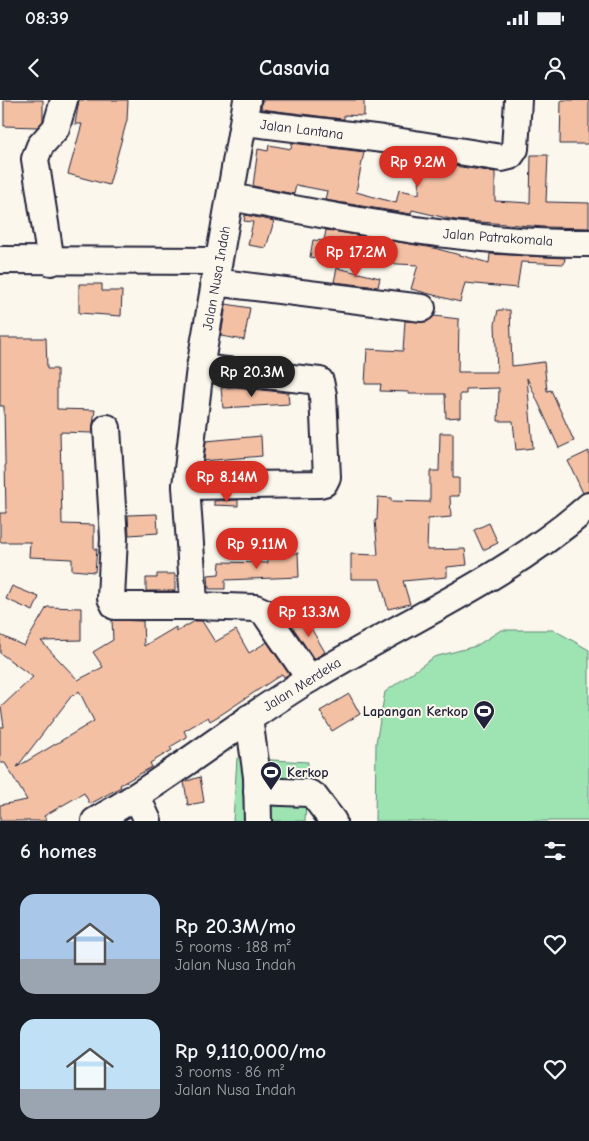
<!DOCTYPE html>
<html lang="en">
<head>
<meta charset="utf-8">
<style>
	body { margin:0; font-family:"Comic Neue",sans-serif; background:#242831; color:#f1f3f6; height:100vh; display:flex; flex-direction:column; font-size:19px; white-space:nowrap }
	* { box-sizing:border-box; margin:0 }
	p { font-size:16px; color:#9ea1a6 }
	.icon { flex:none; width:28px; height:28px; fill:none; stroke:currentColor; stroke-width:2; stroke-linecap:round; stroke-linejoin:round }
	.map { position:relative; height:721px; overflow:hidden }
	.drawer { display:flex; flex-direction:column; background:#171b24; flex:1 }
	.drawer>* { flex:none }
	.price { position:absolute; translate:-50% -42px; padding:0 11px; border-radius:18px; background:#d93025; color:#fff; font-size:16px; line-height:32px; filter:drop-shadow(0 1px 2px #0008) }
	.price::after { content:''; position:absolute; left:50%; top:30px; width:15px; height:11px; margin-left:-8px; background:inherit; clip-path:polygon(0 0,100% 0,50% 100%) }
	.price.selected { background:#222; color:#fff }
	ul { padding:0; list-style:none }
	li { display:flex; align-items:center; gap:15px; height:125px; padding:0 20px }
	li span { display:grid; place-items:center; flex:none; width:140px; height:100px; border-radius:15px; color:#555 }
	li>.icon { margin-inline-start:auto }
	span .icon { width:60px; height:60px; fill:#fffc; stroke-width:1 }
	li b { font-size:21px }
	h2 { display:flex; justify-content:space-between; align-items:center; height:60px; padding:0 20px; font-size:21px }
	.status { display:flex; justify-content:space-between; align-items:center; height:35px; padding:0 25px; background:#171b24; direction:ltr }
	.status svg { height:14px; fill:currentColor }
	header { display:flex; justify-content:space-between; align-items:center; height:65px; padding:0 20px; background:#171b24; font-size:22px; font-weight:700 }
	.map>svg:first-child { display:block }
	.green { fill:#9de4b2; stroke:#608376 }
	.building { fill:#f3c0a4; stroke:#22223b; fill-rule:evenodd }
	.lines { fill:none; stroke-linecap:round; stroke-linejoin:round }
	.minor-casing { stroke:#22223b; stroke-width:30 }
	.minor { stroke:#fbf7ec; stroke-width:26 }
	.labels { text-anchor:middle; stroke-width:4; stroke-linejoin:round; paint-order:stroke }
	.street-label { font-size:14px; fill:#22223b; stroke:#fbf7ec }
	.poi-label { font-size:14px; font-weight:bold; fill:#22223b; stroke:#fbf7ec; text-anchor:end }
</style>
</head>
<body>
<div class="status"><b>08:39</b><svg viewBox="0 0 49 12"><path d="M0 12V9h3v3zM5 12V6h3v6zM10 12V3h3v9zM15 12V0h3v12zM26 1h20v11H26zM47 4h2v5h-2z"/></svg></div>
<header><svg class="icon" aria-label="back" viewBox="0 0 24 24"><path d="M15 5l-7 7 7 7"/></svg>Casavia<svg class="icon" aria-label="person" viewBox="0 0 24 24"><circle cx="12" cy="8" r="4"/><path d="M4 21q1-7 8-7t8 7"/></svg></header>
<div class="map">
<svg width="589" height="721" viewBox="0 0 589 721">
	<rect width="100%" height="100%" fill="#fbf7ec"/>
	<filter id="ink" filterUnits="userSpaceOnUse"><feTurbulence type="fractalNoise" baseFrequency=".02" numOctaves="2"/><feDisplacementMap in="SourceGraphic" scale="10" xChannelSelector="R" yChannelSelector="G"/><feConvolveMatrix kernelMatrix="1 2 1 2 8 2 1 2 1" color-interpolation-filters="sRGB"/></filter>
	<g filter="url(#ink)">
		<g class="green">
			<polygon points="501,530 554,530 589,550 589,721 375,721 376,643 385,592 434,557 476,546"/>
			<polygon points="237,658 308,662 305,721 233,721"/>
		</g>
		<g class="building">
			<polygon points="4,0 43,0 43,21 37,27 4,26"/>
			<polygon points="79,0 128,0 127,20 109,85 68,74 82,24 75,24"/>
			<polygon points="262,0 364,0 364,16 344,15 344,19 342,19 261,9"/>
			<polygon points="561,0 589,0 589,44 560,44"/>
			<polygon points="292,43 364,52 356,92 396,103 399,90 419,94 420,61 495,72 495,101 530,103 531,55 548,55 546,102 589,103 589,128 544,127 455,120 412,110 411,114 325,100 327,91 296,85 294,94 253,86 258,49 268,51 269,45 291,49"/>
			<polygon points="245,115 274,121 266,148 248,145 253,122 244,121"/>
			<polygon points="326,130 434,148 489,163 490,154 565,158 564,164 521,162 517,188 465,183 460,202 411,189 418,165 378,163 380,144 352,139 348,163 310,157 313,140 324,141"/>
			<polygon points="337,168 380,178 378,187 334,182"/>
			<polygon points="79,184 102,184 102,191 122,191 121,216 79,213"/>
			<polygon points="226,204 250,208 244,240 221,236"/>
			<polygon points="498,210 510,210 512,266 544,262 547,291 551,290 574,341 559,348 527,278 533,348 516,350 513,321 498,321 499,288 466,289 466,294 460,294 460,317 446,318 445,294 409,294 409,292 380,291 381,284 365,284 367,249 403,251 405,221 427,222 434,216 459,219 458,272 497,272 495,224"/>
			<polygon points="0,238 46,238 47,269 57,269 57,309 95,310 92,333 60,332 62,424 94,425 94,449 97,449 95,472 72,470 72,459 29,457 30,442 0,442 0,413 6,413 4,306 0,306"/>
			<polygon points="236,287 288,293 289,304 223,308 221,288"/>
			<polygon points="440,333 453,333 453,378 459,378 459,396 450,396 451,417 428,419 427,450 465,449 467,465 447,467 447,477 403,481 410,504 388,509 380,479 351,479 351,454 378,455 375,420 377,420 378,397 391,398 391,401 430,402 430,371 439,371"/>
			<polygon points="261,336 262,356 204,361 206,341"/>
			<polygon points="589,351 589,391 583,393 568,361"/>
			<polygon points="238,400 238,406 214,405 214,401"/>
			<polygon points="157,414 158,433 129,435 128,415"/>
			<polygon points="489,423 498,443 483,450 474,430"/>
			<polygon points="298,453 299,477 225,480 225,489 209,489 208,475 219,474 220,462 268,463 267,454"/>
			<polygon points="157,474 175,474 175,491 146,491 146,478 157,478"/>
			<polygon points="12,486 39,497 33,511 6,499"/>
			<path d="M 47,507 L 81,508 L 81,540 L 41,541 L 78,580 L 103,567 L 93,552 L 113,540 L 112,520 L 143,521 L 144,546 L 176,527 L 176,532 L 195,521 L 202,521 L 215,542 L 236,530 L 249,553 L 267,542 L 289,574 L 284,577 L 282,574 L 222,614 L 210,621 L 208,617 L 184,631 L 187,637 L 170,647 L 172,650 L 150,663 L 152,667 L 120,685 L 121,687 L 90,704 L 84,693 L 44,716 L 47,721 L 0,721 L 0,705 L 27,700 L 5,663 L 0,663 L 0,627 L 4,627 L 1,607 L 33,577 L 0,553 L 0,535 L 24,546 ZM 79,591 L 94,621 L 17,667 L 73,594 L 75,595 Z"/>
			<polygon points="305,518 325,552 314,559 292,526"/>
			<polygon points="349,594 360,614 332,631 320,611"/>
			<polygon points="200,677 204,702 188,705 184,682"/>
		</g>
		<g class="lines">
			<g class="minor-casing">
				<g id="minor">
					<polyline points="247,0 200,268 186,386 194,502 197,506 255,508 264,512 310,579"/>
					<polyline points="244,22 383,39 502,58 510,56 515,49 518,0"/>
					<path d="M 231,97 C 349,120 468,144 589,143"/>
					<polyline points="0,160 218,161"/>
					<polyline points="51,162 35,59 40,46 56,28 64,0"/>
					<polyline points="214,182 422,208"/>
					<polyline points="107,328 114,438 111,498 115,506 197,506"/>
					<polyline points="186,386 320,384 324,383 327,377 323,295 320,281 200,268"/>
					<polyline points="249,618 257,677 258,721"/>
					<polyline points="257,691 308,693 314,696 333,721"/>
					<polyline points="137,697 148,721"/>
					<path d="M 95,721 C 171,678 238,622 313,577 C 406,521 507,478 589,406"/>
				</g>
			</g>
			<use href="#minor" class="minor"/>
		</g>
	</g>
	<defs>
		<g id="stadium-pin" transform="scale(1.125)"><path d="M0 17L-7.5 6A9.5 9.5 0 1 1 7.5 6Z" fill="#22223b" stroke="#fbf7ec"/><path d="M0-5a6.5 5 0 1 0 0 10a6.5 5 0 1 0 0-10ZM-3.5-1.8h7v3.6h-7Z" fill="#fff"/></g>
	</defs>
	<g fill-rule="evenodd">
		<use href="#stadium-pin" x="484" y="611"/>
		<use href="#stadium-pin" x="271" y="672"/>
	</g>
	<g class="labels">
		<g class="street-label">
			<text transform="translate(302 29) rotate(7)" y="5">Jalan Lantana</text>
			<text transform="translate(498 137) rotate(4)" y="5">Jalan Patrakomala</text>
			<text transform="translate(216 178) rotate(-80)" y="5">Jalan Nusa Indah</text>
			<text transform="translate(302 584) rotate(-32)" y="5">Jalan Merdeka</text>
		</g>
		<g class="poi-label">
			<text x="468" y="616">Lapangan Kerkop</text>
			<text x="287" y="677" text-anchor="start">Kerkop</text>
		</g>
	</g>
</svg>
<b class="price" style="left:418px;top:88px">Rp 9.2M</b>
<b class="price" style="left:356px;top:178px">Rp 17.2M</b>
<b class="price selected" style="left:252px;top:298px">Rp 20.3M</b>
<b class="price" style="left:227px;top:403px">Rp 8.14M</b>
<b class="price" style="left:257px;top:470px">Rp 9.11M</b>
<b class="price" style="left:309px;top:538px">Rp 13.3M</b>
</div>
<section class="drawer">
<h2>6 homes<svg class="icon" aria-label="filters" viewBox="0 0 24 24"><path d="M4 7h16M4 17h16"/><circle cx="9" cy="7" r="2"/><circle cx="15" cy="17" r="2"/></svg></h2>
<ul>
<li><span style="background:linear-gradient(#a9c7e8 65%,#9aa5b1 0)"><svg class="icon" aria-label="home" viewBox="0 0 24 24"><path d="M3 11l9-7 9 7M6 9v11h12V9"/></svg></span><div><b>Rp 20.3M/mo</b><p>5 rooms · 188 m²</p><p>Jalan Nusa Indah</p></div><svg class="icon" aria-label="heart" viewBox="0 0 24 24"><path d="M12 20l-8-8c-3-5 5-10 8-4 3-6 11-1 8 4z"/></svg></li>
<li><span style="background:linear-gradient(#bfe0f5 70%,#9aa5b1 0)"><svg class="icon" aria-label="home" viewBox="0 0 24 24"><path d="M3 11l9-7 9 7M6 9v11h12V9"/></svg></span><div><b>Rp 9,110,000/mo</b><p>3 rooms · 86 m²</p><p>Jalan Nusa Indah</p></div><svg class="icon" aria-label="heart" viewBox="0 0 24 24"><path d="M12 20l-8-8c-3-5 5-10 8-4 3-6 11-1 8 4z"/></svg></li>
</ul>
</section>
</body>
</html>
